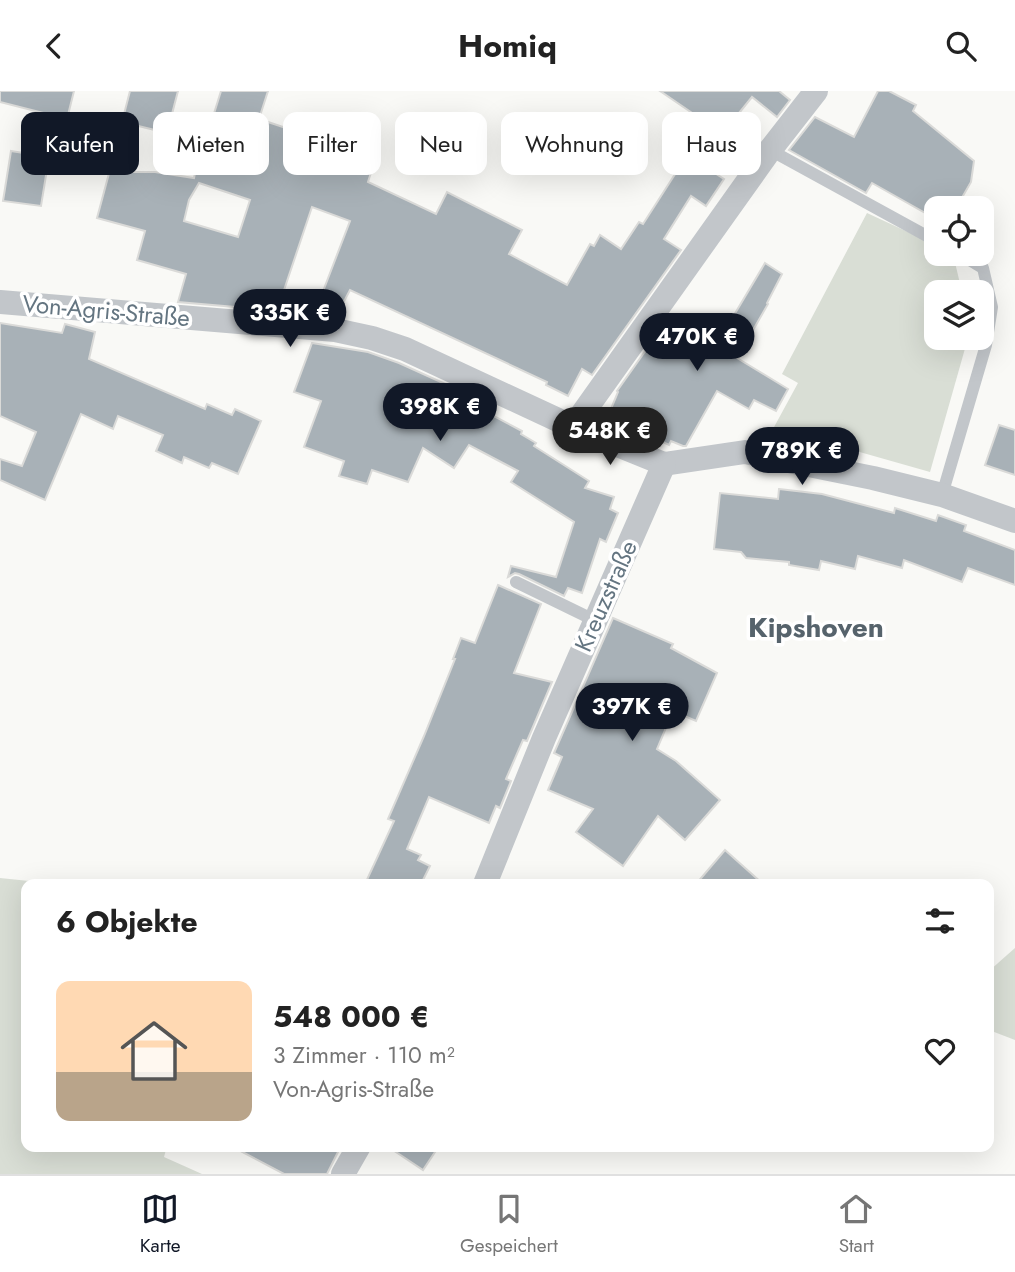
<!DOCTYPE html>
<html lang="de">
<head>
<meta charset="utf-8">
<style>
	body { margin:0; font-family:Jost,sans-serif; background:#f2f2f2; color:#222; height:100vh; display:flex; flex-direction:column; font-size:26px; white-space:nowrap }
	* { box-sizing:border-box; margin:0 }
	p { font-size:23px; color:#767676 }
	.icon { flex:none; width:38px; height:38px; fill:none; stroke:currentColor; stroke-width:2; stroke-linecap:round; stroke-linejoin:round }
	.map { position:relative; flex:1; overflow:hidden }
	.drawer { position:absolute; left:21px; top:788px; width:973px; height:273px; display:flex; flex-direction:column; background:#fff; border-radius:14px; box-shadow:0 7px 28px #0002 }
	.drawer>* { flex:none }
	.hud { position:absolute; left:21px; top:21px; width:973px; height:63px; display:flex; gap:14px }
	.buttons { position:absolute; left:924px; top:105px; display:grid; gap:14px }
	.buttons a { display:grid; place-items:center; width:70px; height:70px; border-radius:14px; background:#fff; box-shadow:0 7px 28px #0002; font-size:35px }
	.price { position:absolute; translate:-50% -60px; padding:0 16px; border-radius:24px; background:#111827; color:#fff; font-size:23px; line-height:46px; filter:drop-shadow(0 2px 4px #0008) }
	.price::after { content:''; position:absolute; left:50%; top:42px; width:21px; height:16px; margin-left:-10px; background:inherit; clip-path:polygon(0 0,100% 0,50% 100%) }
	.price.current { background:#222; color:#fff }
	ul { padding:0; list-style:none }
	li { display:flex; align-items:center; gap:21px; height:175px; padding:0 35px }
	li+li { border-top:2px solid #e0e0e0 }
	li span { display:grid; place-items:center; flex:none; width:196px; height:140px; border-radius:14px; color:#555 }
	li>.icon { margin-inline-start:auto }
	span .icon { width:84px; height:84px; fill:#fffc; stroke-width:1 }
	li b { font-size:30px }
	h2 { display:flex; justify-content:space-between; align-items:center; height:84px; padding:0 35px; font-size:30px }
	.chip { padding:0 24px; border-radius:14px; background:#fff; box-shadow:0 7px 28px #0002; font-size:24px; line-height:63px }
	.chip.current { background:#111827; color:#fff }
	header { display:flex; justify-content:space-between; align-items:center; height:91px; padding:0 35px; background:#fff; font-size:32px; font-weight:700 }
	.dock { display:flex; justify-content:space-around; align-items:center; height:98px; border-top:2px solid #e0e0e0; background:#fff; font-size:19px; color:#767676 }
	.dock a { display:grid; justify-items:center; gap:4px }
	.dock .current { color:#111827 }
	.map>svg:first-child { display:block }
	.green { fill:#d9ded5 }
	.building { fill:#a8b1b7; stroke:#dadad8; stroke-width:2; fill-rule:evenodd }
	.lines { fill:none; stroke-linecap:round; stroke-linejoin:round }
	.service { stroke:#c2c6ca; stroke-width:12 }
	.minor { stroke:#c2c6ca; stroke-width:24 }
	.labels { text-anchor:middle; stroke-width:7; stroke-linejoin:round; paint-order:stroke }
	.street-label { font-size:24px; fill:#647581; stroke:#fff }
	.quarter-label { font-size:28px; font-weight:bold; fill:#56636c; stroke:#fff }
</style>
</head>
<body>
<header><svg class="icon" aria-label="back" viewBox="0 0 24 24"><path d="M15 5l-7 7 7 7"/></svg>Homiq<svg class="icon" aria-label="search" viewBox="0 0 24 24"><circle cx="10" cy="10" r="6"/><path d="M15 15l6 6"/></svg></header>
<div class="map">
<svg width="1015" height="1083" viewBox="0 0 1015 1083">
	<rect width="100%" height="100%" fill="#f9f9f6"/>
	<g class="green">
		<polygon points="867,122 936,154 936,163 953,163 962,201 936,201 936,247 968,247 930,381 828,352 767,349 798,292 782,283"/>
		<polygon points="0,787 58,793 26,793 26,1055 167,1055 164,1066 202,1083 0,1083"/>
		<polygon points="1015,857 1015,949 989,939 989,880"/>
	</g>
	<g class="building">
		<polygon points="0,0 74,0 67,28 0,11"/>
		<polygon points="130,0 178,0 167,42 122,31"/>
		<path d="M 221,0 L 268,0 L 259,28 L 322,49 L 323,46 L 368,59 L 367,63 L 376,66 L 368,91 L 436,123 L 447,101 L 522,139 L 509,163 L 567,194 L 590,153 L 594,155 L 600,144 L 621,158 L 639,131 L 643,133 L 695,52 L 685,46 L 698,26 L 660,0 L 779,0 L 790,9 L 777,26 L 752,6 L 722,43 L 727,46 L 720,56 L 723,58 L 710,79 L 724,88 L 706,115 L 691,105 L 664,148 L 681,159 L 592,284 L 582,278 L 568,305 L 546,294 L 547,291 L 350,199 L 340,218 L 317,216 L 350,130 L 312,116 L 280,211 L 259,208 L 258,218 L 178,211 L 186,183 L 137,169 L 145,140 L 97,127 L 111,75 L 130,78 L 130,81 L 155,81 L 194,87 L 200,57 L 203,58 ZM 199,92 L 250,109 L 238,146 L 184,130 L 189,109 Z"/>
		<polygon points="878,0 889,0 916,14 913,20 974,70 971,91 956,117 936,117 936,128 872,92 866,102 789,59 815,26 854,46"/>
		<polygon points="11,60 49,66 41,115 3,110"/>
		<polygon points="765,172 782,183 767,212 768,213 737,267 788,298 776,320 754,309 749,318 717,300 686,355 683,355 671,350 669,354 608,325 618,301 617,300 668,228 718,251"/>
		<polygon points="0,232 62,242 65,233 95,241 89,268 205,318 207,313 232,324 235,318 261,330 238,383 212,372 209,377 184,366 182,372 156,360 163,344 118,325 113,338 81,323 45,409 0,389 0,368 22,375 36,341 0,325"/>
		<polygon points="312,252 368,261 399,272 463,301 460,307 522,340 521,343 536,352 534,355 589,390 585,397 614,406 610,418 618,422 606,451 600,448 582,502 568,497 564,505 519,483 515,482 508,486 511,475 556,486 574,431 511,391 518,380 469,354 454,377 423,357 408,391 372,379 367,393 339,385 344,370 304,356 321,310 294,301"/>
		<polygon points="999,334 1015,339 1015,384 985,374"/>
		<polygon points="779,398 822,403 894,422 895,417 936,430 938,424 966,434 964,440 1015,459 1015,494 968,477 962,491 904,469 902,477 858,465 855,478 821,470 819,479 789,474 789,471 746,467 741,461 714,458 720,402 778,408"/>
		<polygon points="498,494 541,513 514,582 552,591 527,650 523,649 506,688 511,690 500,717 496,715 489,732 429,706 407,758 421,764 418,769 430,775 421,793 365,793 394,730 388,728 424,645 455,568 453,568 461,547 475,552"/>
		<polygon points="613,527 673,553 671,557 717,582 696,630 673,620 657,658 676,670 720,709 685,749 658,725 623,775 576,741 593,718 548,699 562,666 554,662"/>
		<polygon points="725,759 763,793 696,793"/>
		<polygon points="231,1055 341,1055 327,1083 284,1083"/>
		<polygon points="387,1055 439,1055 423,1079"/>
	</g>
	<g class="lines">
		<g class="service">
			<polyline points="770,59 936,150"/>
			<polyline points="942,404 986,254 992,216 983,177 960,163"/>
			<polyline points="516,491 594,529"/>
		</g>
		<g class="minor">
			<polyline points="0,211 335,239 372,247 405,258 573,336 664,373 745,361 873,387 942,404 1015,430"/>
			<polyline points="573,336 770,59 816,0"/>
			<polyline points="485,793 544,647 664,373"/>
			<polyline points="343,1083 359,1055"/>
		</g>
	</g>
	<g class="labels">
		<g class="street-label">
			<text transform="translate(106 220) rotate(5)" y="8">Von-Agris-Straße</text>
			<text transform="translate(606 505) rotate(-66)" y="8">Kreuzstraße</text>
		</g>
		<g class="quarter-label">
			<text x="816" y="546">Kipshoven</text>
		</g>
	</g>
</svg>
<div class="buttons">
<a><svg class="icon" aria-label="locate" viewBox="0 0 24 24"><circle cx="12" cy="12" r="6"/><path d="M12 2v4M12 18v4M2 12h4M18 12h4"/></svg></a>
<a><svg class="icon" aria-label="layers" viewBox="0 0 24 24"><path d="M12 4l9 5-9 5-9-5zM3 14l9 5 9-5"/></svg></a>
</div>
<b class="price" style="left:290px;top:258px">335K €</b>
<b class="price" style="left:697px;top:282px">470K €</b>
<b class="price" style="left:440px;top:352px">398K €</b>
<b class="price current" style="left:610px;top:376px">548K €</b>
<b class="price" style="left:802px;top:396px">789K €</b>
<b class="price" style="left:632px;top:652px">397K €</b>
<div class="hud">
<a class="chip current">Kaufen</a>
<a class="chip">Mieten</a>
<a class="chip">Filter</a>
<a class="chip">Neu</a>
<a class="chip">Wohnung</a>
<a class="chip">Haus</a>
</div>
<section class="drawer">
<h2>6 Objekte<svg class="icon" aria-label="filters" viewBox="0 0 24 24"><path d="M4 7h16M4 17h16"/><circle cx="9" cy="7" r="2"/><circle cx="15" cy="17" r="2"/></svg></h2>
<ul>
<li><span style="background:linear-gradient(#ffd9b3 65%,#b9a48a 0)"><svg class="icon" aria-label="home" viewBox="0 0 24 24"><path d="M3 11l9-7 9 7M6 9v11h12V9"/></svg></span><div><b>548 000 €</b><p>3 Zimmer · 110 m²</p><p>Von-Agris-Straße</p></div><svg class="icon" aria-label="heart" viewBox="0 0 24 24"><path d="M12 20l-8-8c-3-5 5-10 8-4 3-6 11-1 8 4z"/></svg></li>
</ul>
</section>
</div>
<nav class="dock">
<a class="current"><svg class="icon" aria-label="map" viewBox="0 0 24 24"><path d="M3 6l6-2 6 2 6-2v14l-6 2-6-2-6 2zM9 4v14M15 6v14"/></svg>Karte</a>
<a><svg class="icon" aria-label="saved" viewBox="0 0 24 24"><path d="M7 4h10v16l-5-4-5 4z"/></svg>Gespeichert</a>
<a><svg class="icon" aria-label="home" viewBox="0 0 24 24"><path d="M3 11l9-7 9 7M6 9v11h12V9"/></svg>Start</a>
</nav>
</body>
</html>
